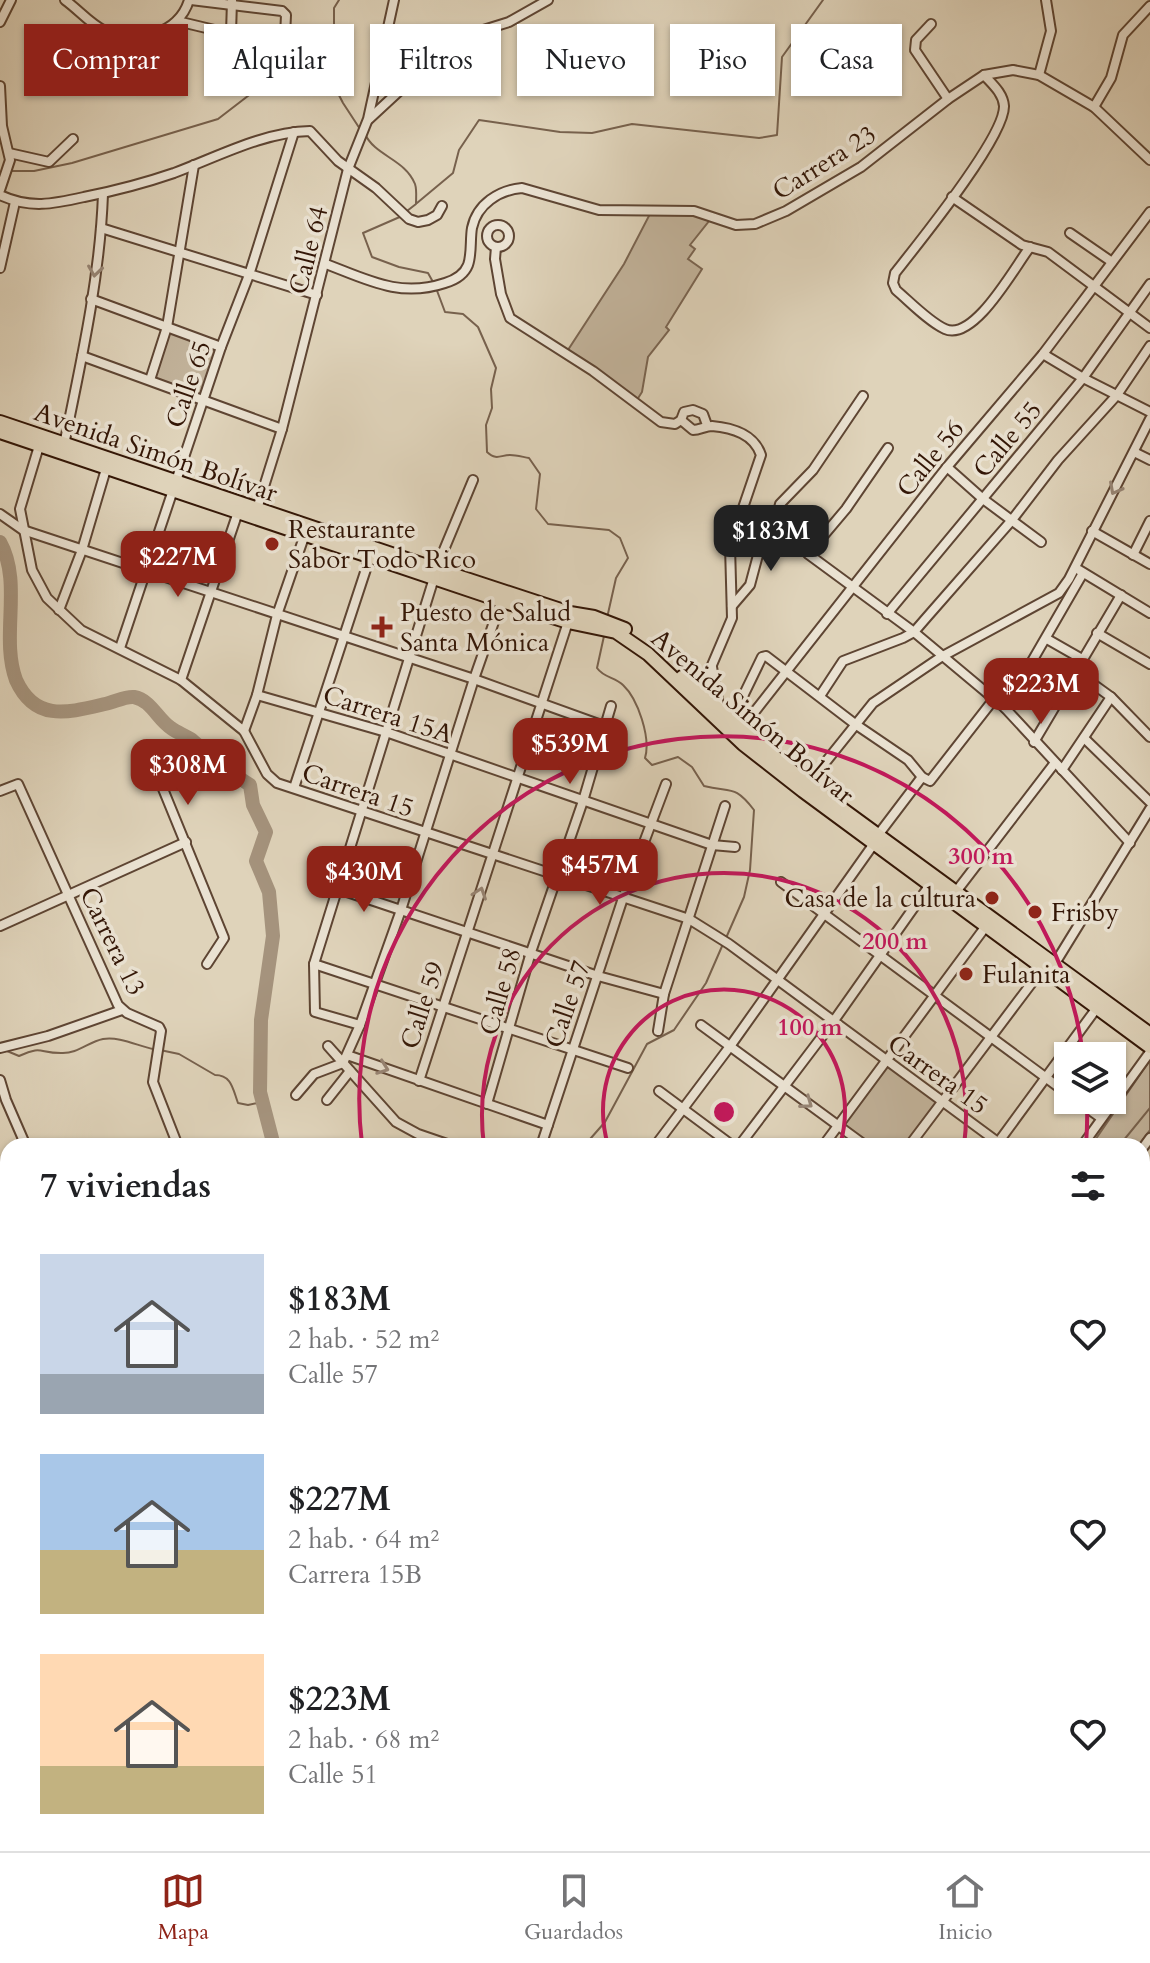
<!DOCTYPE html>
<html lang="es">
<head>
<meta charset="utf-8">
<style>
	body { margin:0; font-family:Cardo,serif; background:#f2f2f2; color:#202124; height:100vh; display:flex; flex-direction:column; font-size:30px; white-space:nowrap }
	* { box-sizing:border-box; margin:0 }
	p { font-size:26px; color:#757577 }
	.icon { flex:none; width:44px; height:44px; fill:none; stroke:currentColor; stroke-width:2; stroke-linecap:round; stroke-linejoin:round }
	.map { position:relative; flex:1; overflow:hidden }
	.sheet { position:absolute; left:0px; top:1138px; width:1150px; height:714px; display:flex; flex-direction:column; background:#fff; border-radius:24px 24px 0 0; box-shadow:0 2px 6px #0004 }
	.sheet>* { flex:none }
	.top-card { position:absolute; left:24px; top:24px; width:1102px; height:72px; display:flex; gap:16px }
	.controls { position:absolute; left:1054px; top:1042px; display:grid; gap:16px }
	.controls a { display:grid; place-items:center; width:72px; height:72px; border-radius:0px; background:#fff; box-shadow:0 2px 6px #0004; font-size:40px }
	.price { position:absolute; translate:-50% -68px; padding:0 18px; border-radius:16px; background:#8f2418; color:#fff; font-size:26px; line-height:52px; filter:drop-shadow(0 2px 4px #0008) }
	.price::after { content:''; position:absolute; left:50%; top:48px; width:24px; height:18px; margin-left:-12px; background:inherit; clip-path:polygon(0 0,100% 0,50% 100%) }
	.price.active { background:#222; color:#fff }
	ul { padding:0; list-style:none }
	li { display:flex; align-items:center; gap:24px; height:200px; padding:0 40px }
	li span { display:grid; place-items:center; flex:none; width:224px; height:160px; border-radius:0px; color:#555 }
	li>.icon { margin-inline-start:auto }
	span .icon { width:96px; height:96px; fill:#fffc; stroke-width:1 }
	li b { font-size:34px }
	h2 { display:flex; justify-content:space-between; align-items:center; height:96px; padding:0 40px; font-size:34px }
	.pill { padding:0 28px; border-radius:0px; background:#fff; box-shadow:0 2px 6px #0004; font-size:28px; line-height:72px }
	.pill.active { background:#8f2418; color:#fff }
	.tabs { display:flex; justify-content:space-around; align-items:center; height:112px; border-top:2px solid #e0e0e0; background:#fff; font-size:22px; color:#757577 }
	.tabs a { display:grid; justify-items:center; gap:4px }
	.tabs .active { color:#8f2418 }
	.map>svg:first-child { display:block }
	.green { fill:#c2b39b; stroke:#7a6450; stroke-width:2 }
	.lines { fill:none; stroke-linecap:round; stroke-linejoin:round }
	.stream { stroke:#77614d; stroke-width:2 }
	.river { stroke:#a5937d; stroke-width:14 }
	.minor-casing { stroke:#5e4533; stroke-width:12 }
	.secondary-casing { stroke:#331606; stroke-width:15 }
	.primary-casing { stroke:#331606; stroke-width:16 }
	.trunk-casing { stroke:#331606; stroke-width:18 }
	.minor { stroke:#eae2d2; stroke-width:8 }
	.secondary { stroke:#eae2d2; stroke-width:11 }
	.primary { stroke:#dfd3ba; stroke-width:12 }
	.trunk { stroke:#dfd3ba; stroke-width:14 }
	.oneway { stroke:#988676 }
	.ring { fill:none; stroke:#c2185b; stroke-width:4 }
	.poi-dot { fill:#8f2418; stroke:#eae2d2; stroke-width:3 }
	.labels { text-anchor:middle; stroke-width:7; stroke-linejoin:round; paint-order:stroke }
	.street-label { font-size:26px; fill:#331606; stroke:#eae2d2 }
	.poi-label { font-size:26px; fill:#331606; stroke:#eae2d2; text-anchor:start }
	.centre { fill:#c2185b; stroke:#eae2d2; stroke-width:4 }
	.ring-label { font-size:24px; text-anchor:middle; font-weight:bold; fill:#c2185b; stroke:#eae2d2; stroke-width:7; stroke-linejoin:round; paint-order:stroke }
</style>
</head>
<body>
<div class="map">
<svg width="1150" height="1851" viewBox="0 0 1150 1851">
	<rect width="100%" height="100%" fill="#dfd3ba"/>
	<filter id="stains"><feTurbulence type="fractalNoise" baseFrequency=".0025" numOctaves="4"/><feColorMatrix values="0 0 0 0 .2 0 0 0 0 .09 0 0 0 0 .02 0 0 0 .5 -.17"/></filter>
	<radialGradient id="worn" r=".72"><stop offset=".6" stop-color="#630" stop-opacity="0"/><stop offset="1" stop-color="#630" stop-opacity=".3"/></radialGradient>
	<g class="green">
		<polygon points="652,210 713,216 690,245 695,249 688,259 702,269 666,327 669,330 648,357 642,392 635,403 566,353 624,264"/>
		<polygon points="167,327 221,347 204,401 150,380"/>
		<polygon points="1150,1060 1150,1130 1138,1146 1091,1146"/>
		<polygon points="886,1061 941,1101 909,1146 866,1146 838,1125"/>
	</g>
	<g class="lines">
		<g class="stream">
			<polyline points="339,0 334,8 334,33 327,72 343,103 360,129"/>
			<path d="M 365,134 C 375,156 405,159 415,184 C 417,190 416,198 416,204 L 407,211"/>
			<polyline points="9,171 34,171 72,163 218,119 266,82 300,74 325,72"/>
			<polyline points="417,203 453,173 459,150 479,120 560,132 592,133 632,124 759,138 777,135 782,57 823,0"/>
			<polyline points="402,216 363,233 372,257 399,267 428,273 433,282"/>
			<path d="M 436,288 L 445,312 L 463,314 L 478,327 L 496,368 L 491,389 L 492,408 L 486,425 L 487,452 C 497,461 500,455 510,455 C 516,455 523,457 529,458 L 540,474 L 536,509 L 548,524 L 609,530 L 620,538 L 628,558 L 616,578 L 607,618"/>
			<path d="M 604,636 L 597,668 C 604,678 615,677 623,685 C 638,699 651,738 645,758 L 652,765 L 678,757 L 692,767 L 704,786 C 731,793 734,784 754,810 L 750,870 L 744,897 L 726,938"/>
			<path d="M 160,1050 L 179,1054 L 215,1075 C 232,1075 233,1090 238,1103 L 248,1105 L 262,1102"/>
			<path d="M 7,1051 L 19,1056 C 43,1045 38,1053 61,1053 C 78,1054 88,1042 103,1039 C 119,1036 138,1046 153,1049"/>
			<polyline points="584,1146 605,1122 647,1044 674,1030 706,983 723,944"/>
			<polyline points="1119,1146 1150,1108"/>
			<polyline points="557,1844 566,1851"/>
			<polyline points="202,1851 207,1844"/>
		</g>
		<g class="river">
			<path d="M 0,542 C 23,583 0,637 16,680 C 35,722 67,713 105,704 C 115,702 125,696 134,697 C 151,700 158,720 171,728 C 177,733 186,735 192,740 C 210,756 229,772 250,785 L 253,805 L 266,832 L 256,861 L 269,892 L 273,936 L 261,1020 L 260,1092 L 274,1146"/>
			<polyline points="1142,1770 1150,1775"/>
		</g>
		<g class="minor-casing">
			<g id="minor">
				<path d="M 65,0 C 79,10 90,24 105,31 C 136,45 179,34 189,0"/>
				<polyline points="177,21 223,32 278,38 285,36 286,15 282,11 191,0"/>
				<polyline points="0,22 11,0"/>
				<polyline points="931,24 916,40 915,50 948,99"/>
				<polyline points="231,33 232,1"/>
				<path d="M 984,75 C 992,84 1003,93 1004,106 C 1005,137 917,245 895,273 L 893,283 L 896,290 C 909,301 929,322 945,329 C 974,342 1014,268 1030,247"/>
				<polyline points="1039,75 1051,31 1046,0"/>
				<polyline points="0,86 2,126 10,160 0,190"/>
				<polyline points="1094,107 1111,78 1123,35 1150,6"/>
				<polyline points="369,119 409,82 480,31 509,22 548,0"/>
				<polyline points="9,153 49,162 73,139"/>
				<path d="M 0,195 C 30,209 53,204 84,197 C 114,191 145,183 174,173 C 217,157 263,132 310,131 L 338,161 L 376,188 L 409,219 L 418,222 L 428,220 L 437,215 L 442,206"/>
				<polyline points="952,197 1022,245 1048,252 1150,328"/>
				<circle cx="498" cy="236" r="11"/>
				<polyline points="101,228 317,295"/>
				<polyline points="1070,233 1112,262"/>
				<polyline points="496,247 495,259 501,294 510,318 593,371 661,422 675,424 681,420 684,412 693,410 703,414 707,425"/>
				<path d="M 326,264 C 368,280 400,298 445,283 C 455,280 464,275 468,265 C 472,254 470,239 472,228 C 477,204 499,190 522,188 L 599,210 L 694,211 L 736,225 L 755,224 L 786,211 L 861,167 L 948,99 L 984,75 L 1013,70 L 1039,75 L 1094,107 L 1150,160"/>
				<polyline points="0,268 15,202"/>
				<polyline points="91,299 221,347"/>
				<polyline points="1043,354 1083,378 1150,412"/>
				<polyline points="82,356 282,429"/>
				<polyline points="150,380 167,327 194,165"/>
				<path d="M 681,420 L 693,430 C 700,430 705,426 712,426 C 733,428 754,434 761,455 L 730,546 L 732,618 L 709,672 L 687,681"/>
				<path d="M 64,445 C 81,362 100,278 103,194"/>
				<polyline points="39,446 20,509 32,570 47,598 81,630 181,680 244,731 267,774 277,783 689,919 729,944 1003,1146"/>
				<polyline points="888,448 846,509 808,554 914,632 1005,708 1130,843"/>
				<polyline points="1134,452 1150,460"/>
				<polyline points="947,467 983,499 1041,542"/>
				<polyline points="257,509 282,429 348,169 368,119 394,0"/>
				<polyline points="0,514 23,530 474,679 604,726"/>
				<polyline points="1092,531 1150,564"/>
				<polyline points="1133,555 1150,521"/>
				<polyline points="436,569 473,480"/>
				<polyline points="1079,570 1150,613"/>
				<polyline points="732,606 750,585 758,555 775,524 780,504 813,470 863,396"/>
				<polyline points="59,610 82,550 106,469"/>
				<polyline points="887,614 1083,378 1150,284"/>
				<polyline points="1097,633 1150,664"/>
				<polyline points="1047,639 1082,659"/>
				<polyline points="120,648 221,347 249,275 294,132"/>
				<polyline points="712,667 720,711"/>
				<polyline points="1075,671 1111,697 1150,737"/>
				<polyline points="181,680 238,512"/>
				<polyline points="257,695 386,732 712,845 735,847"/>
				<polyline points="820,696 843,661 903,638 914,632 927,617 1012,520 1058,460 1117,395 1150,346"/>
				<polyline points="1005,708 1083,573"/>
				<polyline points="731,721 762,657 766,656 855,724 908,760 922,777 930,781 994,699"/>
				<polyline points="741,729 947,467 1043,354 1150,212"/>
				<polyline points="244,731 257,695 277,615 305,534"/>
				<polyline points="1084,738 1150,802"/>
				<polyline points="1034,742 1121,595"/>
				<polyline points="1062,770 1111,697"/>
				<polyline points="161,784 224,938 207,964"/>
				<polyline points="808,784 873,703 941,657 1059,593 1069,579 1150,419"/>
				<polyline points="294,788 370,557"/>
				<polyline points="0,791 18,784 118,1005 127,1013 159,1027 161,1031 153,1082 178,1146"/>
				<polyline points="878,835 922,777"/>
				<polyline points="781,882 1068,1094"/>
				<polyline points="338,889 598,976 664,994"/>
				<polyline points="955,893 1054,764"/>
				<polyline points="0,926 186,842"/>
				<polyline points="314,964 628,1068"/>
				<polyline points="1054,965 1150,809"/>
				<polyline points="360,1025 315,1012 314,964 434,578"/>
				<polyline points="701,1025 866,1146"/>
				<polyline points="658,1031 664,994 725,806"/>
				<polyline points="328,1046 396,1122 418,1134 453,1146"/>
				<polyline points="0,1048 48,1036 122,1010"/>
				<polyline points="347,1055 548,1125"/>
				<polyline points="0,1080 6,1100 26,1146"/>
				<polyline points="419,1081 568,622"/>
				<polyline points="659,1091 733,1146"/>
				<polyline points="296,1095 314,1074 343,1063 360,1025 401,910 474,679 502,599"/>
				<polyline points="327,1100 350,1071"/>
				<polyline points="1076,1100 1101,1118"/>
				<polyline points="487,1104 531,952 583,801 611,706"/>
				<polyline points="997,1144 1096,1009"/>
				<polyline points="541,1146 623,898 666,784"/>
				<polyline points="655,1146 731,1045 873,845"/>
				<polyline points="739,1146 833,1022 929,886"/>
				<polyline points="823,1146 989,922"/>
				<polyline points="909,1146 1043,968"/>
				<polyline points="1082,1146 1150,1052"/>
				<polyline points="1142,1149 1150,1138"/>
				<polyline points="1142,1192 1150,1197"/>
				<polyline points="0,1237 8,1233"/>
				<polyline points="1142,1277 1150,1266"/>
				<polyline points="1142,1326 1150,1332"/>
				<polyline points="0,1336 8,1340"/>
				<polyline points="0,1385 8,1389"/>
				<polyline points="1142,1405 1150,1394"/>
				<polyline points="0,1428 8,1432"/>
				<polyline points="0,1490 8,1472"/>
				<polyline points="1142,1498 1150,1504"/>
				<polyline points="1142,1534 1150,1523"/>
				<polyline points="1142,1567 1150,1573"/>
				<polyline points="1142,1643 1150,1649"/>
				<polyline points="1142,1670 1150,1658"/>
				<polyline points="1142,1705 1150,1711"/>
				<polyline points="1142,1754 1150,1758"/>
				<polyline points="830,1844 834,1851"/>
				<polyline points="291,1851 292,1844"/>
				<polyline points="585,1851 587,1844"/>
				<polyline points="700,1851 704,1844"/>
				<polyline points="857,1851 860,1844"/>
				<polyline points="913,1851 917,1844"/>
				<polyline points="971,1851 977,1844"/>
				<polyline points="1044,1851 1049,1844"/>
				<polyline points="1077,1851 1078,1844"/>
			</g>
		</g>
		<g class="secondary-casing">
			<g id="secondary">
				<polyline points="0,1501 8,1505"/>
				<polyline points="0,1516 8,1519"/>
				<polyline points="750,1844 764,1851"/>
				<polyline points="782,1844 797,1851"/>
			</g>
		</g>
		<g class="primary-casing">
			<g id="primary">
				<polyline points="0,422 436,569 570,613 594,617 625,629"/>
				<polyline points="0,432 502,601 568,622 616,632 648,654 743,744 803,791 1150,1047"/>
				<polyline points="682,677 741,729 808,784 1150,1034"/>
			</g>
		</g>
		<g class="trunk-casing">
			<polyline id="trunk" points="0,1838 12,1851"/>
		</g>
		<use href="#minor" class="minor"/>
		<use href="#secondary" class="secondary"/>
		<use href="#primary" class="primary"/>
		<use href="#trunk" class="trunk"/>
	</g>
	<defs><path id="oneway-chevron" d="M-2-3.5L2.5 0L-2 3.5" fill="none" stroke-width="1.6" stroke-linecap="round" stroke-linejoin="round" transform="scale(2)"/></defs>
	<g class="oneway">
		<use href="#oneway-chevron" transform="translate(95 271) rotate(98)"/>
		<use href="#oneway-chevron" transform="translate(1115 489) rotate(118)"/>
		<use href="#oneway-chevron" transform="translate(480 893) rotate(-71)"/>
		<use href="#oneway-chevron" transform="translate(383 1068) rotate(20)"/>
		<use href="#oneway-chevron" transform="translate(807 1103) rotate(36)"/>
	</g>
	<g class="ring">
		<path d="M608 1145A121 121 0 1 1 840 1145"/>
		<path d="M484 1146A242 242 0 1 1 964 1146"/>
		<path d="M362 1144A363 363 0 0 1 1083 1055M1087 1102A363 363 0 0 1 1086 1144"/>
	</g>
	<g class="poi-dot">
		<circle cx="272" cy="544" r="8"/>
		<path d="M378 615h8v8h8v8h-8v8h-8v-8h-8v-8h8z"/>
		<circle cx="992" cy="898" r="8"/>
		<circle cx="1035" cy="912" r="8"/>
		<circle cx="966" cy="974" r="8"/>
	</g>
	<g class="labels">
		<g class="street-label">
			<text transform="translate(824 162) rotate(-32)" y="9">Carrera 23</text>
			<text transform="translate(308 250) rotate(-76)" y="9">Calle 64</text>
			<text transform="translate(188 384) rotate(-71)" y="9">Calle 65</text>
			<text transform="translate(1007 439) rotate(-50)" y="9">Calle 55</text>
			<text transform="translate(156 452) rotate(19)" y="9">Avenida Simón Bolívar</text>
			<text transform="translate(930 458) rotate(-51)" y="9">Calle 56</text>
			<text transform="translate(388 714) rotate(18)" y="9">Carrera 15A</text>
			<text transform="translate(753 716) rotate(40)" y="9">Avenida Simón Bolívar</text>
			<text transform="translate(358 790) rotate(19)" y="9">Carrera 15</text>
			<text transform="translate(113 941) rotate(64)" y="9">Carrera 13</text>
			<text transform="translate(500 991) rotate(-74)" y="9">Calle 58</text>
			<text transform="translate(567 1004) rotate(-71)" y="9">Calle 57</text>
			<text transform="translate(422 1005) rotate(-72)" y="9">Calle 59</text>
			<text transform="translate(938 1074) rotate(36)" y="9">Carrera 15</text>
		</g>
		<g class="poi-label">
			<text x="288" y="538">Restaurante<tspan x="288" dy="30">Sabor Todo Rico</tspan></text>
			<text x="400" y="621">Puesto de Salud<tspan x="400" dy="30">Santa Mónica</tspan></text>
			<text x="976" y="907" text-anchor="end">Casa de la cultura</text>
			<text x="1051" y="921">Frisby</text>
			<text x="982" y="983">Fulanita</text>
		</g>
	</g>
	<circle cx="724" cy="1112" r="12" class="centre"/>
	<g class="ring-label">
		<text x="981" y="864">300 m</text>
		<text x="895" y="949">200 m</text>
		<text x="810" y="1035">100 m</text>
	</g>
	<rect width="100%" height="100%" filter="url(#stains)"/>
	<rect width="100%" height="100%" fill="url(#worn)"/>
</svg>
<div class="controls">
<a><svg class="icon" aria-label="layers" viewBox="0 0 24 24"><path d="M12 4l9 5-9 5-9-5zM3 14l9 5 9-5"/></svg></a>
</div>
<b class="price active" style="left:771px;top:573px">$183M</b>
<b class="price" style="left:178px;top:599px">$227M</b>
<b class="price" style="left:1041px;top:726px">$223M</b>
<b class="price" style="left:570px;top:786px">$539M</b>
<b class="price" style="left:188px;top:807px">$308M</b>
<b class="price" style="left:600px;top:907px">$457M</b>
<b class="price" style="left:364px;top:914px">$430M</b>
<div class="top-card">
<a class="pill active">Comprar</a>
<a class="pill">Alquilar</a>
<a class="pill">Filtros</a>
<a class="pill">Nuevo</a>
<a class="pill">Piso</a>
<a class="pill">Casa</a>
</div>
<section class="sheet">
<h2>7 viviendas<svg class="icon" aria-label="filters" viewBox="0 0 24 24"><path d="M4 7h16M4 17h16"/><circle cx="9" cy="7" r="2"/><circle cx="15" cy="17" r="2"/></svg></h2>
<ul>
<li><span style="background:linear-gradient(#c9d6e8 75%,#9aa5b1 0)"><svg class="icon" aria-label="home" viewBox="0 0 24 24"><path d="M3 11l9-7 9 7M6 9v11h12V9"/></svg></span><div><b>$183M</b><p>2 hab. · 52 m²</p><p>Calle 57</p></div><svg class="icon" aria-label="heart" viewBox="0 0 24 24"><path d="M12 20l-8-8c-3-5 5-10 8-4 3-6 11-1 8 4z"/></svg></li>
<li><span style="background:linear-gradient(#a9c7e8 60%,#c2b280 0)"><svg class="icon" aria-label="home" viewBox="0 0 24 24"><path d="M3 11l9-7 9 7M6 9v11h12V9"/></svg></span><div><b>$227M</b><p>2 hab. · 64 m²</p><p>Carrera 15B</p></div><svg class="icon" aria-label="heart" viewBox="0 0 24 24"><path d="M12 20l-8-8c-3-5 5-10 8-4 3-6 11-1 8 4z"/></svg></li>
<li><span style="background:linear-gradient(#ffd9b3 70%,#c2b280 0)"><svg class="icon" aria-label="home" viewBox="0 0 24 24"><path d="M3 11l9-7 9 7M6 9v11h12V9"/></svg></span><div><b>$223M</b><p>2 hab. · 68 m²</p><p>Calle 51</p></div><svg class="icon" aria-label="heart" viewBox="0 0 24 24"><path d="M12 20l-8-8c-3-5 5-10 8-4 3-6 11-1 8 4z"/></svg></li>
</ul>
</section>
</div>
<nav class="tabs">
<a class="active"><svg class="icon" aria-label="map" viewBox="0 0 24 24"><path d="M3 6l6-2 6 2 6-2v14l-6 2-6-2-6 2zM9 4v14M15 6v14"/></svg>Mapa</a>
<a><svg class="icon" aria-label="saved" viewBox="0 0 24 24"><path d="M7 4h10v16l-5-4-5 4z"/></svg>Guardados</a>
<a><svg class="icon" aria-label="home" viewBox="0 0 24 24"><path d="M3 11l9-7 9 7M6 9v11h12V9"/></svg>Inicio</a>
</nav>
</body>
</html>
